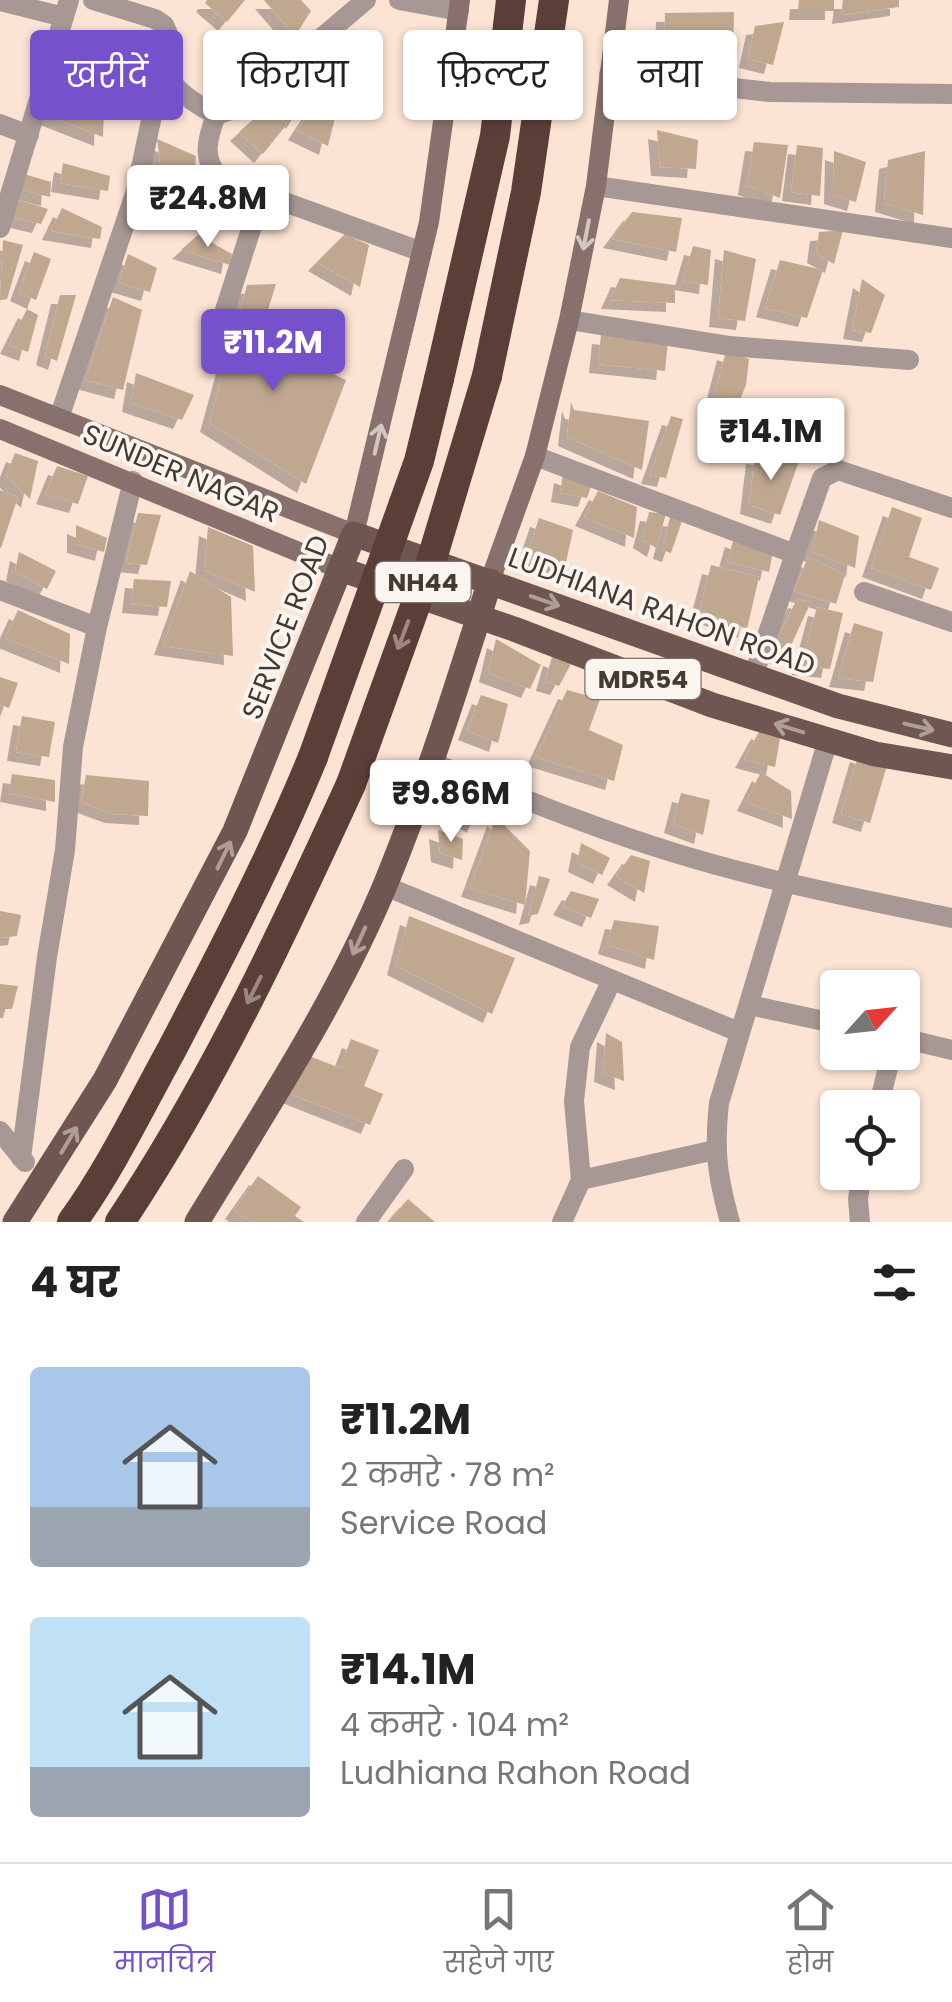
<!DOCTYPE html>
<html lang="hi">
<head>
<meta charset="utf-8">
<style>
	body { margin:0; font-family:Poppins,"Noto Sans Devanagari",sans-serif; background:#f2f2f2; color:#222; height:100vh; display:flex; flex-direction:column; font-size:38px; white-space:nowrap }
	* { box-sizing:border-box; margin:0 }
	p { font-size:32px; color:#767676 }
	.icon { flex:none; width:55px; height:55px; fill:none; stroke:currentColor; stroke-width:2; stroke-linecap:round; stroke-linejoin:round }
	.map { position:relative; height:1222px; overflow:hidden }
	.sheet { display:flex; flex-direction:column; background:#fff; flex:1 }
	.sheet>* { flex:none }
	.hud { position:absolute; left:30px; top:30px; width:892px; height:90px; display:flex; gap:20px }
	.needle { width:65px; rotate:63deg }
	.buttons { position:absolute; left:820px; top:970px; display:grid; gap:20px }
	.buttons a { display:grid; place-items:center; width:100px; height:100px; border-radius:10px; background:#fff; box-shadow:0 2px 8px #0004; font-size:50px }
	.price { position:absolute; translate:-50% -85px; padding:0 22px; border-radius:10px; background:#fff; color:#222; font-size:32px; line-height:65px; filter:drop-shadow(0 2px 5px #0008) }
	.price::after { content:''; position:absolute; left:50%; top:60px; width:30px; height:22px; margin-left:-15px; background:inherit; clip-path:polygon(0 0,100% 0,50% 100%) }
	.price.active { background:#7552cc; color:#fff }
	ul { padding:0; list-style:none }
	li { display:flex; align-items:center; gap:30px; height:250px; padding:0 30px }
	li span { display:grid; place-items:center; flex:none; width:280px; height:200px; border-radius:10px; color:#555 }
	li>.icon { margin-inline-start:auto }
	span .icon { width:120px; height:120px; fill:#fffc; stroke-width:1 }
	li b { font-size:42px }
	h2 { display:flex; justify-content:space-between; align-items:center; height:120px; padding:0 30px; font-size:42px }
	.chip { padding:0 35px; border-radius:10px; background:#fff; box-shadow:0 2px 8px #0004; font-size:35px; line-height:90px }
	.chip.active { background:#7552cc; color:#fff }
	.tabs { display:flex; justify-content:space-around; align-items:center; height:140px; border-top:2px solid #e0e0e0; background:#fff; font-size:28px; color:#767676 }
	.tabs a { display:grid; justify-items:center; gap:5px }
	.tabs .active { color:#7552cc }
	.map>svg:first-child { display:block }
	.building { fill:#bfa790; filter:url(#shadow) }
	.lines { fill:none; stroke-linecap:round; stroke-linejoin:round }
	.street { stroke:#a89895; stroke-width:20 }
	.secondary { stroke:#88716c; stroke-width:20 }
	.primary { stroke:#705650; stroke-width:25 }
	.highway { stroke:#5c3e38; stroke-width:30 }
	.highway-bridge { stroke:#5c3e38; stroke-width:30 }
	.oneway { stroke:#d3c7c2 }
	.oneway2 { stroke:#af9e98 }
	.oneway3 { stroke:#9c8782 }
	.labels { text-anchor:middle; stroke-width:8; stroke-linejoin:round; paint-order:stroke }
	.shield { fill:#fbf5f1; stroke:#7c716b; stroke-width:2.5 }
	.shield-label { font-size:25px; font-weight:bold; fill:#453931 }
	.street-label { font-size:28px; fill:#453931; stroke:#fbf5f1 }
</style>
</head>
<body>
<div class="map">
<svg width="952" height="1222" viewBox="0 0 952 1222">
	<defs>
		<filter id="shadow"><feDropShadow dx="-9" dy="9" stdDeviation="0" flood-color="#0004"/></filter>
	</defs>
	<rect width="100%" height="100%" fill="#fce4d4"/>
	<g class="building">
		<polygon points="207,0 245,0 227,22 205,3"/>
		<polygon points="264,0 301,0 311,11 295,36"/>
		<polygon points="799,0 834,0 834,11 798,11"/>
		<polygon points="843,0 899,0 899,7 841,15"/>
		<polygon points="734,12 733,69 664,46 665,13"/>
		<polygon points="784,22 773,65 748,59 755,26"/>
		<polygon points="70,30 101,37 96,54 65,49"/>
		<polygon points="230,49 254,81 231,94 212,64"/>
		<polygon points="62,61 87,69 80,94 55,88"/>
		<polygon points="282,85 304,105 295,120 269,94"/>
		<polygon points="53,93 104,109 103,137 44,114"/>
		<polygon points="318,99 337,110 328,146 297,131"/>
		<polygon points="266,108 287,124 263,154 239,132"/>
		<polygon points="657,130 698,140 696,169 660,167"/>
		<polygon points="157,139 196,156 194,179 161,170"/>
		<polygon points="754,142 788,145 780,198 747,186"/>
		<polygon points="797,145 823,148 820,196 791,192"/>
		<polygon points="834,151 866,162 856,202 833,195"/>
		<polygon points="925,151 923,215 884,203 888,160"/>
		<polygon points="63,163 110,176 108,191 60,183"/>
		<polygon points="24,174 51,182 50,197 18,189"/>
		<polygon points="202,187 246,201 241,217 196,208"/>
		<polygon points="154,192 188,208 185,220 139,215"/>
		<polygon points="19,200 48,209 41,224 11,217"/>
		<polygon points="62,208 102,227 100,239 51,231"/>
		<polygon points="632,212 682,218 676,252 612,239"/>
		<polygon points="843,230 834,264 816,254 819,232"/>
		<polygon points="345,234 369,245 360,287 317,262"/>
		<polygon points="198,235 232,254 230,265 181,250"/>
		<polygon points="3,240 23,245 7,299 0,300"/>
		<polygon points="693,246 711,250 708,285 683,281"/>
		<polygon points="724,250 756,259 745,321 718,318"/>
		<polygon points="34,252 51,259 36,300 19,292"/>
		<polygon points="128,254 157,268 150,292 119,283"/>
		<polygon points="780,260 823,270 807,318 765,308"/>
		<polygon points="620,278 675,285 675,303 610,300"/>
		<polygon points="862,279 885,295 871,333 852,330"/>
		<polygon points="276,284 259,339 346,380 306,484 209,423 247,285"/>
		<polygon points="60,295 76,295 57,361 45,356"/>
		<polygon points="113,297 142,310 123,390 85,380"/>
		<polygon points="27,309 38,315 28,352 9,345"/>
		<polygon points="601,335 668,342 665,371 598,364"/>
		<polygon points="726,351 749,359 746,385 739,402 732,397 730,417 710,413"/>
		<polygon points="136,373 194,395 182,420 131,403"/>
		<polygon points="571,402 574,410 649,421 642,470 567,437"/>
		<polygon points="671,416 683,419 666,478 650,475"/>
		<polygon points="15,453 38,461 30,499 6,476"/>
		<polygon points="755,455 799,461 780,515 749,505"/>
		<polygon points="57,466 88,476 78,504 45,495"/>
		<polygon points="563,474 592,484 587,498 560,493"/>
		<polygon points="0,490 18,497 1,548 0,548"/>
		<polygon points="598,491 637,507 634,538 584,517"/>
		<polygon points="892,507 922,518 909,557 939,568 931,590 871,568"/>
		<polygon points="649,512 666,514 656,548 642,539"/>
		<polygon points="138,513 161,515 147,565 126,563"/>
		<polygon points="670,517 683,518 671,553 662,550"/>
		<polygon points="539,518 573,530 565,567 526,557"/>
		<polygon points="819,520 859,536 855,568 812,552"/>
		<polygon points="76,525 107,538 104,552 76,544"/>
		<polygon points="208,527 253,546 255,592 204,570"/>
		<polygon points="734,538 773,552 769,572 727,562"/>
		<polygon points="19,552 56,571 47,589 15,572"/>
		<polygon points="808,557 845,575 836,604 794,591"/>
		<polygon points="711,565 759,577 747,629 699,611"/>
		<polygon points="190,571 231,597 233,656 163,646"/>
		<polygon points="134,579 171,581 167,607 131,604"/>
		<polygon points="797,599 811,602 786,656 770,654"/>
		<polygon points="817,607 843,613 830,669 801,666"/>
		<polygon points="18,610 70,634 69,664 5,638"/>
		<polygon points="854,623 883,632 873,682 838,678"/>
		<polygon points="496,639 541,665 530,689 488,673"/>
		<polygon points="552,657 571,664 559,686 545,682"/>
		<polygon points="0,677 18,683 9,708 0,705"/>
		<polygon points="567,690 600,699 589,730 623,745 614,781 536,757"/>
		<polygon points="481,695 508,704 498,743 467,731"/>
		<polygon points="22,716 55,722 49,757 16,752"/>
		<polygon points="760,730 780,738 775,767 744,759"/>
		<polygon points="859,753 888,762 870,823 841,814"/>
		<polygon points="761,772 791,791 792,819 746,802"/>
		<polygon points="12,774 55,780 55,802 9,793"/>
		<polygon points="86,775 149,781 148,816 114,814 81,802"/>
		<polygon points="456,791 485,801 476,824 451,809"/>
		<polygon points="681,793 710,800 703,835 673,824"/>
		<polygon points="496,817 530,851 525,905 470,888"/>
		<polygon points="438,830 463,839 462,860 440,853"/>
		<polygon points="581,843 610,858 602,875 577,863"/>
		<polygon points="631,855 650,861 644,893 616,876"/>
		<polygon points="539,876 550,879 538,914 528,916"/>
		<polygon points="571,891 599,899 591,918 562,906"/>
		<polygon points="0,911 21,915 17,936 0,938"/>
		<polygon points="409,916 515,958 492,1014 396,966"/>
		<polygon points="614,920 659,926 654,960 607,945"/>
		<polygon points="0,984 18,986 12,1009 0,1009"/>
		<polygon points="606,1033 622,1042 624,1081 603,1073"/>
		<polygon points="351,1039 379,1050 364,1086 383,1094 370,1125 291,1094 307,1055 340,1068"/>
		<polygon points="258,1176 301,1207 295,1216 304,1222 251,1222 234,1210"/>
		<polygon points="408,1199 435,1222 388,1222"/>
	</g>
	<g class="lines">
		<g class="street">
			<path d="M 93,0 L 155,19 L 164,25 L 169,36 C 168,44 164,52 164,61 C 163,85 197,105 216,115 L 240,107 L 366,0"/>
			<polyline points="399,0 459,11"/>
			<polyline points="0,1 64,17"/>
			<polyline points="609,74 770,92 952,94"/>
			<path d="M 216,115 C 207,139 201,160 221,179 L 422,252"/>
			<polyline points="0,124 29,135"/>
			<polyline points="596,186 952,238"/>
			<polyline points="0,228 69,0"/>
			<polyline points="225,310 262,195"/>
			<polyline points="569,320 730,346 909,360"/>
			<polyline points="59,418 136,191 163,64"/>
			<polyline points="535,456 795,554 754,674"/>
			<polyline points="795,554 822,478 838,470 952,508"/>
			<polyline points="0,590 97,627"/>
			<polyline points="864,592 952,622"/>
			<path d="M 431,762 C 512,794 592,828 675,853 C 766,881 859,899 952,918"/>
			<polyline points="385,886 739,1032"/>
			<polyline points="749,1005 838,1024"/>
			<polyline points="902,1038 952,1050"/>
			<polyline points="878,1108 892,1052"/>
			<polyline points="0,1131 25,1162"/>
			<polyline points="21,1158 47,957 65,850 73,747 97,627 133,481"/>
			<polyline points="581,1180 715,1150"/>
			<polyline points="366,1222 404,1169"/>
			<polyline points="562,1222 581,1180 574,1101 580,1047 612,980"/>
			<path d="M 730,1222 C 717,1175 714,1151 719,1103 L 828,740"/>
			<polyline points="860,1222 858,1199 862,1172"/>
		</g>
		<g class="secondary">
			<polyline points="0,395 354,534 429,222 460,0"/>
			<polyline points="0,429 340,569"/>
			<polyline points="490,581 535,456 569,320 596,186 619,0"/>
		</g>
		<g class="primary">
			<polyline points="340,569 514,629 712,705 875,754 952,767"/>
			<polyline points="15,1222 105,1080 235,831 354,534 838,706 952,735"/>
			<path d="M 197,1222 C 264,1112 336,1003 386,883 C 426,785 458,683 490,581"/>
		</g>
		<g class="highway">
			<polyline points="487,376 526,192 554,0"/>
			<polyline points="439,379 495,136 511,0"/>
			<path d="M 72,1222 C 111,1168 140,1107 172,1049 C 222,953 272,857 313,757"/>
			<path d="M 120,1222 C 212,1084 282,935 351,784"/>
		</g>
		<g class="highway-bridge">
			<polyline points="313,757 419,461 439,379"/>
			<polyline points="351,784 431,562 487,376"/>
		</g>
	</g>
	<defs><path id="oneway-shaft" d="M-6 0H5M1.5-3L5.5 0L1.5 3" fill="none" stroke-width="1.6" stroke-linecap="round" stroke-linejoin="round" transform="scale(2.5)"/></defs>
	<g class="oneway">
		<use href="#oneway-shaft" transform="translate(586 235) rotate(101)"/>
		<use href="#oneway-shaft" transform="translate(378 439) rotate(-77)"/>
	</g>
	<g class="oneway2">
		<use href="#oneway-shaft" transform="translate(545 601) rotate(19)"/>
		<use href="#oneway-shaft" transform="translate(919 727) rotate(13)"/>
		<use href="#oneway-shaft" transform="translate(789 728) rotate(-163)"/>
		<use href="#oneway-shaft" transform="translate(224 855) rotate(-64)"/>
		<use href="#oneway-shaft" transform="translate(359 941) rotate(115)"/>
		<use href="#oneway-shaft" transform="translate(69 1140) rotate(-59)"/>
	</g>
	<g class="oneway3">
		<use href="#oneway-shaft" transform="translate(403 635) rotate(111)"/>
		<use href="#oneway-shaft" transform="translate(254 990) rotate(117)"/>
	</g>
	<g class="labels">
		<g class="shield">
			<rect x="375.5" y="562" width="95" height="40" rx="8"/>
			<rect x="585.5" y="659" width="115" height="40" rx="8"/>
		</g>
		<g class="shield-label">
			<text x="423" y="591">NH44</text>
			<text x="643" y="688">MDR54</text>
		</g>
		<g class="street-label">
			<text transform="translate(181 473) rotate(23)" y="10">SUNDER NAGAR</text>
			<text transform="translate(662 611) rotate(20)" y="10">LUDHIANA RAHON ROAD</text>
			<text transform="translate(285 627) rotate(-69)" y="10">SERVICE ROAD</text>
		</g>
	</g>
</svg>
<div class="buttons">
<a><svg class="needle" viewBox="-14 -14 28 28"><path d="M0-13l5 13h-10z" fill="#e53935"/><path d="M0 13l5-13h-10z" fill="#767676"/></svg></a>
<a><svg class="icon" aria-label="locate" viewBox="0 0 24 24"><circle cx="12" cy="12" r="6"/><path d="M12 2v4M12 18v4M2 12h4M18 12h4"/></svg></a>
</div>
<b class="price" style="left:208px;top:250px">₹24.8M</b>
<b class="price active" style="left:273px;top:394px">₹11.2M</b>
<b class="price" style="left:771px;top:483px">₹14.1M</b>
<b class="price" style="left:451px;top:845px">₹9.86M</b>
<div class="hud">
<a class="chip active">खरीदें</a>
<a class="chip">किराया</a>
<a class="chip">फ़िल्टर</a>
<a class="chip">नया</a>
</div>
</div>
<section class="sheet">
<h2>4 घर<svg class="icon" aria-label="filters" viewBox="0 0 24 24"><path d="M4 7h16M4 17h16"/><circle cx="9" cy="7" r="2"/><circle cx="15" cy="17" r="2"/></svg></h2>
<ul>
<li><span style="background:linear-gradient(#a9c7e8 70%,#9aa5b1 0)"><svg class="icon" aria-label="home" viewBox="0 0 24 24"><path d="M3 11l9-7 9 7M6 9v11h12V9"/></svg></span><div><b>₹11.2M</b><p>2 कमरे · 78 m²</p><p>Service Road</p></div></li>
<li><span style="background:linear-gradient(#bfe0f5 75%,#9aa5b1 0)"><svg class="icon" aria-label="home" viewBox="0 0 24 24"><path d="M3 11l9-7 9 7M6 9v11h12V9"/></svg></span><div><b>₹14.1M</b><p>4 कमरे · 104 m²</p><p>Ludhiana Rahon Road</p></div></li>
</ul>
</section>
<nav class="tabs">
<a class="active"><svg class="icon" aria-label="map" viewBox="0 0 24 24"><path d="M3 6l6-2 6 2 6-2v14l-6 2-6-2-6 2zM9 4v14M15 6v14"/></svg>मानचित्र</a>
<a><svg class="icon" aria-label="saved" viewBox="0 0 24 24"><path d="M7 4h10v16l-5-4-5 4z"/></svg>सहेजे गए</a>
<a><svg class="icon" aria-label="home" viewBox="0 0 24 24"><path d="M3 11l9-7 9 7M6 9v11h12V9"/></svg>होम</a>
</nav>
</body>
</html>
